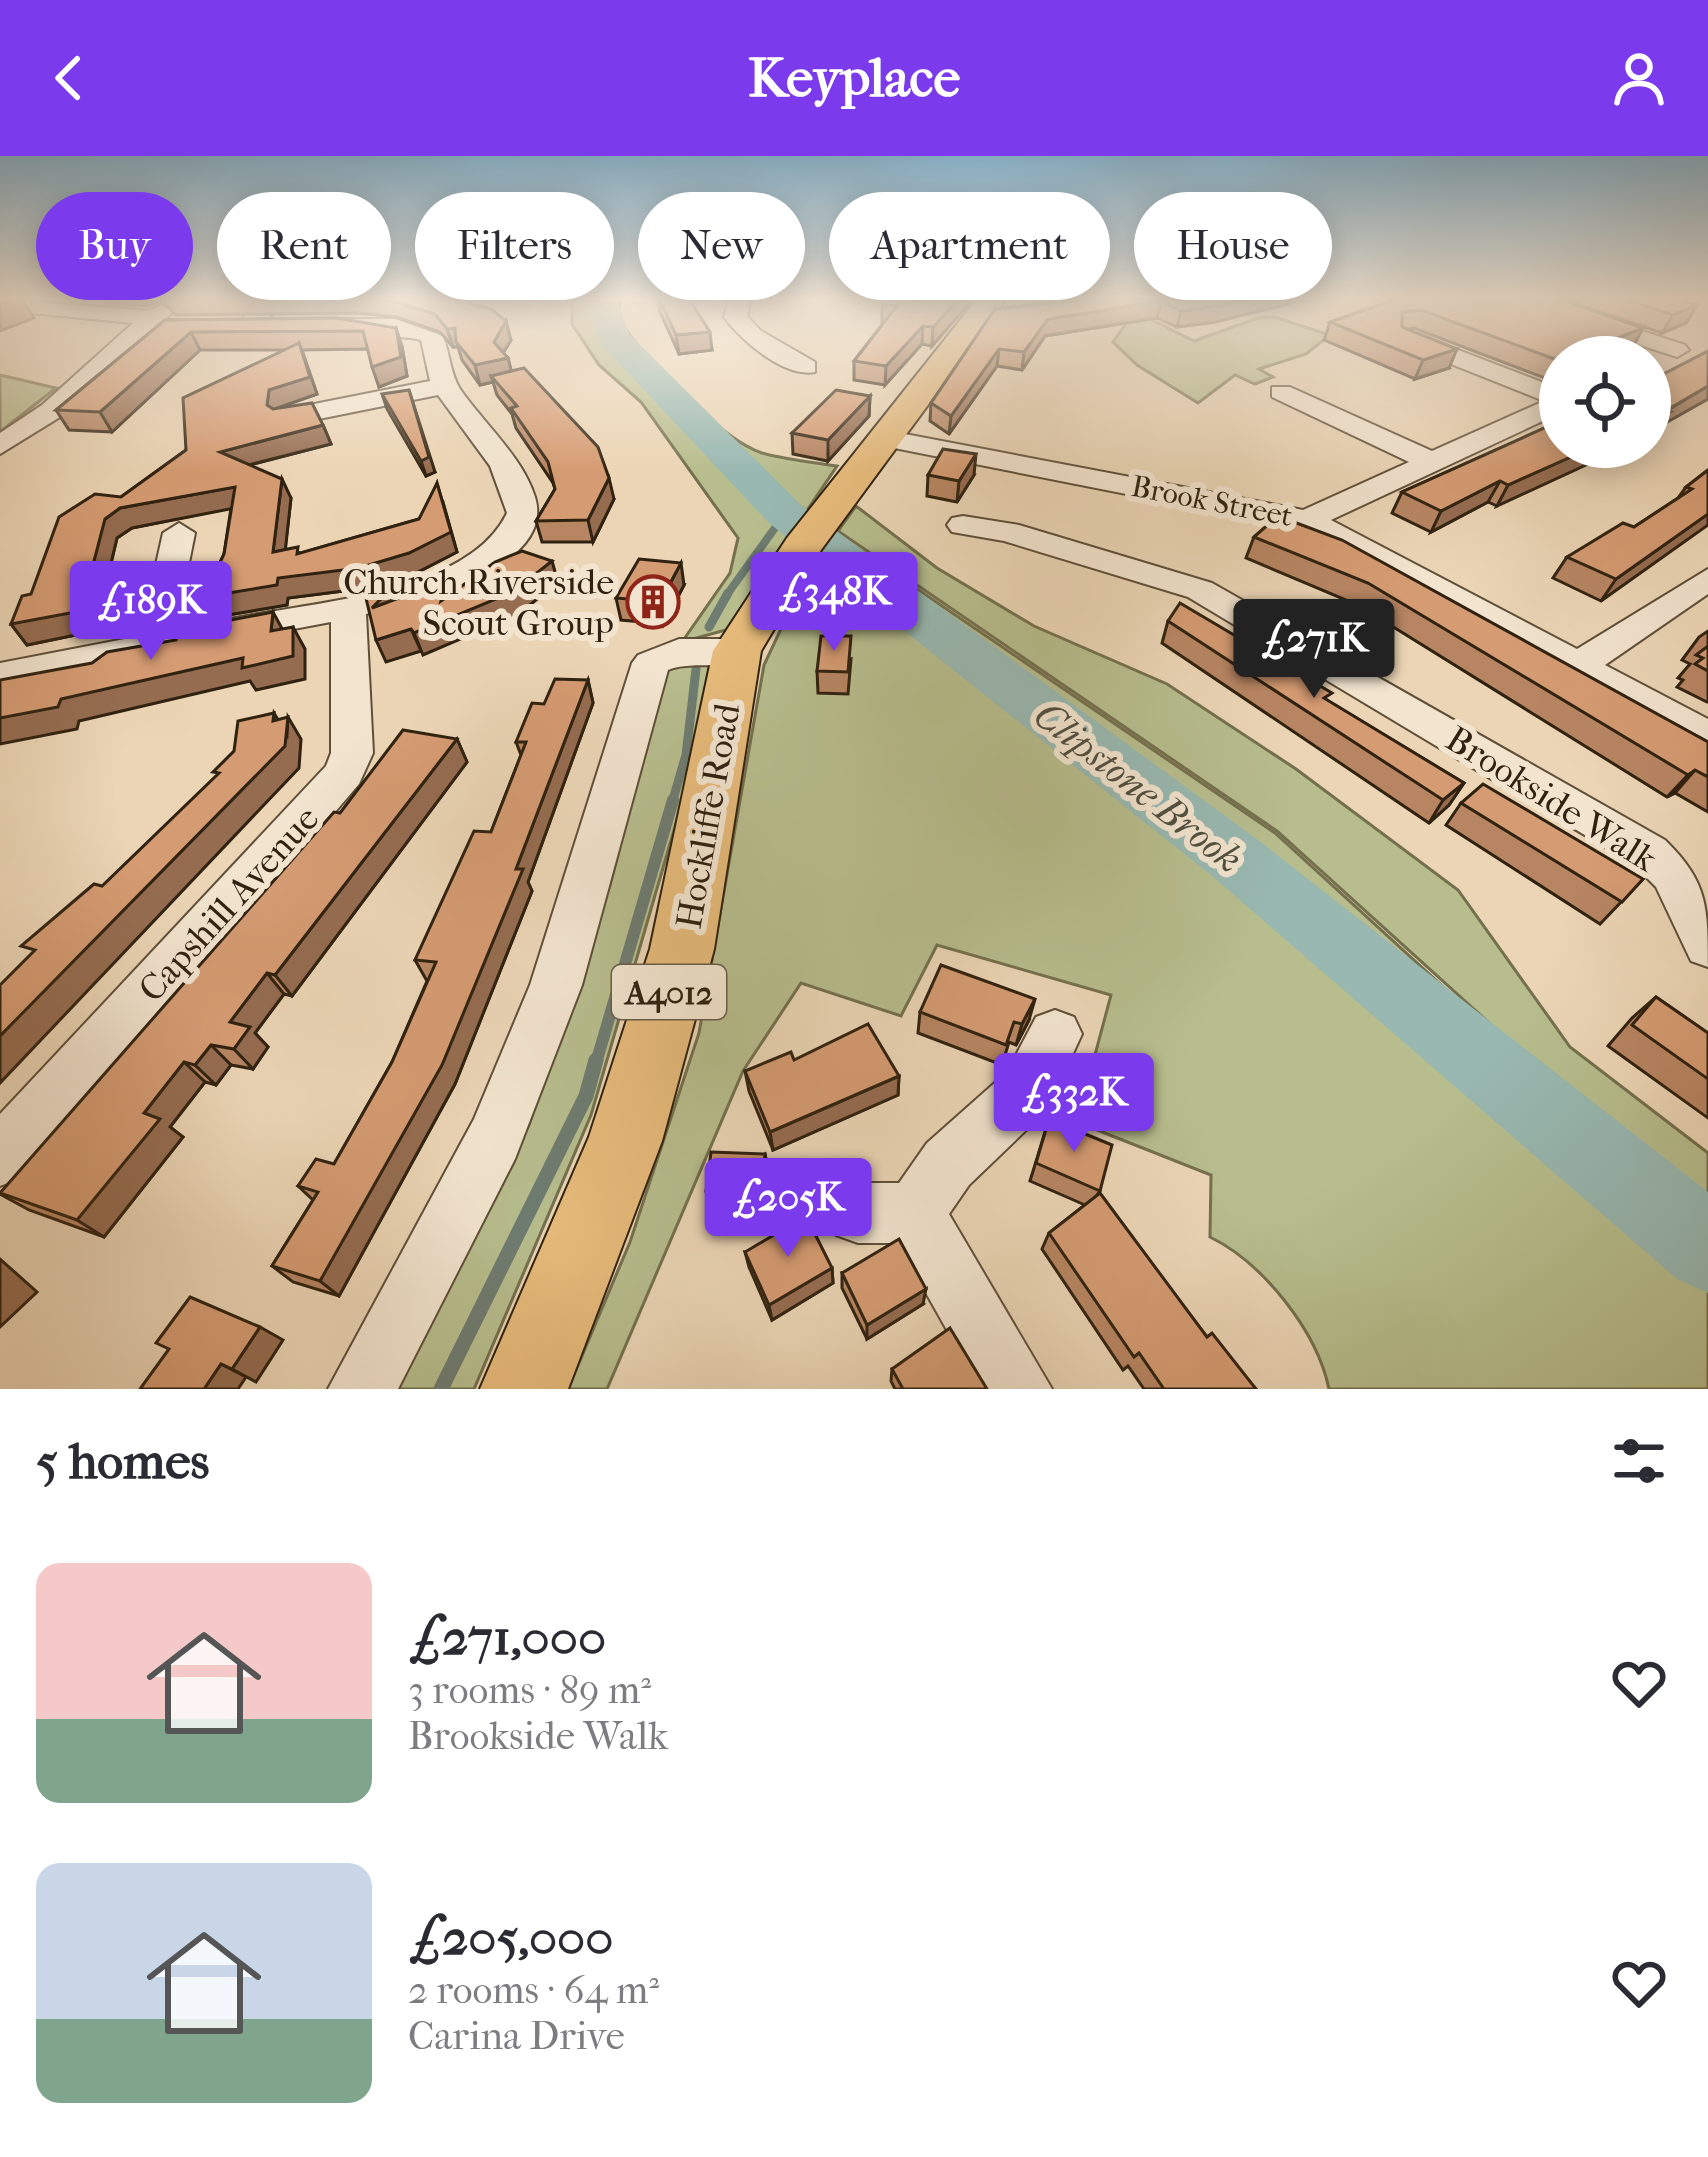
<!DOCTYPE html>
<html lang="en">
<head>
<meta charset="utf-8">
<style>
	body { margin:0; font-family:"IM FELL French Canon",serif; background:#f7f7f7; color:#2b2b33; height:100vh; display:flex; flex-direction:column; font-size:45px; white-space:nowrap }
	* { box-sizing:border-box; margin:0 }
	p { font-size:39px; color:#7c7c81 }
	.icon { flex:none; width:66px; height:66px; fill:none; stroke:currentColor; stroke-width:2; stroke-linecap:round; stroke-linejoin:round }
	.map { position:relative; height:1233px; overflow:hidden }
	.panel { display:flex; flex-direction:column; background:#fff; flex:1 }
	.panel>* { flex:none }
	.banner { position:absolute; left:36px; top:36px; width:1638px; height:108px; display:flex; gap:24px }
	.buttons { position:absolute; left:1539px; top:180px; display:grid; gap:24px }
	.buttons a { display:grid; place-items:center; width:132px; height:132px; border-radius:50%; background:#fff; box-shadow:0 6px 30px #0003; font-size:60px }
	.price { position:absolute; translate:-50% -102px; padding:0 27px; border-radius:12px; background:#7c3aed; color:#fff; font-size:39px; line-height:78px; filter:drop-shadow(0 3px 6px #0008) }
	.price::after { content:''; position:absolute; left:50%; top:72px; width:36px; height:27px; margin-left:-18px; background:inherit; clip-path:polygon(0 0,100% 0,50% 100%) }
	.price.on { background:#222; color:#fff }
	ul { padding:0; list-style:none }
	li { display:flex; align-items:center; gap:36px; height:300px; padding:0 36px }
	li span { display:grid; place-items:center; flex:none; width:336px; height:240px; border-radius:24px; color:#555 }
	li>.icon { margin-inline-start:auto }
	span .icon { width:144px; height:144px; fill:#fffc; stroke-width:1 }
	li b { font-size:51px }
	h2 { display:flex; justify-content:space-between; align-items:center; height:144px; padding:0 36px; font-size:51px }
	.tag { padding:0 42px; border-radius:54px; background:#fff; box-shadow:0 6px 30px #0003; font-size:42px; line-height:108px }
	.tag.on { background:#7c3aed; color:#fff }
	header { display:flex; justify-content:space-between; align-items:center; height:156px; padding:0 36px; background:#7c3aed; color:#fff; font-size:54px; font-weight:800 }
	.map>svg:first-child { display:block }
	.green { fill:#b7bd8d; stroke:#74704e; stroke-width:3 }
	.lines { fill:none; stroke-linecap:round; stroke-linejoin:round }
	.stream-far3 { stroke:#6e7c71; stroke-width:8 }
	.stream-far2 { stroke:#6e7c71; stroke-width:9 }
	.stream-far1 { stroke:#6e7c71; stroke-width:12 }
	.stream { stroke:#6e7c71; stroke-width:15 }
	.river { fill:#98b8b1; fill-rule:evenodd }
	.minor-casing { stroke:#5f4f39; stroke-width:4 }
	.major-casing { stroke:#302210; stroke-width:4 }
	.minor { fill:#f2e4cf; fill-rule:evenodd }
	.major { fill:#e6ba7a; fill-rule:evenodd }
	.wall { fill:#b78562; stroke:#302210; stroke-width:3 }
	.shaded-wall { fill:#956c50; stroke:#302210; stroke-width:3 }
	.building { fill:#d59b72; stroke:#302210; stroke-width:3 }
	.labels { text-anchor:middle; stroke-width:12; stroke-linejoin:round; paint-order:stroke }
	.far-street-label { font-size:30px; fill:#302210; stroke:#f2e4cf }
	.shield { fill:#f2e4cf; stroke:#6a5c49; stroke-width:3 }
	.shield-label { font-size:33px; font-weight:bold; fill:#302210 }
	.poi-label { font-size:36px; fill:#302210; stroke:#f2e4cf; text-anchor:end }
	.street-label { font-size:36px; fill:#302210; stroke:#f2e4cf }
	.water-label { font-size:39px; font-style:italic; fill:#4f4f40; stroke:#f2e4cf }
</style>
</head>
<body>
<header><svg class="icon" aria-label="back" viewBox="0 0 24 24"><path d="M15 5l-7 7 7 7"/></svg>Keyplace<svg class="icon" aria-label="person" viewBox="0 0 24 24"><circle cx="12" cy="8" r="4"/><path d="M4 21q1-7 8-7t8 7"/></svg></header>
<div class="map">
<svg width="1708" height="1233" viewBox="0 0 1708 1233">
	<rect width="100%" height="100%" fill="#ebd5b5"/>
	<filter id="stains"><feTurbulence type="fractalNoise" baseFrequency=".00167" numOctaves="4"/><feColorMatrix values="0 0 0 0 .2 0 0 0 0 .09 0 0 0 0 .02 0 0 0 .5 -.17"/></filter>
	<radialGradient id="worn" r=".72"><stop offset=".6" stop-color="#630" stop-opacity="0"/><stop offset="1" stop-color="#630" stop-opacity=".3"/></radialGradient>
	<g class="green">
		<path d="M 572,143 L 620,143 L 618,163 C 644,200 719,283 762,297 C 786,304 813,306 837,310 L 726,474 L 682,486 L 730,417 L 738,382 L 641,246 L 599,209 L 572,168 Z"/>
		<polygon points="1274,161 1330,179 1306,198 1259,213 1273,221 1255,228 1235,219 1198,247 1137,209 1113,186 1127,166 1148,162 1194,185 1258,162"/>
		<polygon points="0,219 56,232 0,276"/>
		<polygon points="856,350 937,412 1034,470 1167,528 1296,613 1458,734 1570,891 1708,997 1708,1065 1277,675 838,375"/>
		<path d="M 838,379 L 1275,677 L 1708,1073 L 1708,1233 L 1329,1233 C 1317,1175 1263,1107 1210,1081 L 1211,1019 L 1077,966 L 1111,839 L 937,789 L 901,860 L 801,827 L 743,915 L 607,1233 L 568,1233 L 630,1086 L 699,877 L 764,509 L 796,441 Z"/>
		<polygon points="711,505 700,585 591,959 474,1233 389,1233 529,969 610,729 663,521 669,509"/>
	</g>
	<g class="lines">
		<polyline class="stream-far3" points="726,440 785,358"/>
		<g class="stream-far2">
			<polyline points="709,471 728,437"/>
			<polyline points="672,647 686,599 696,513"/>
		</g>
		<polyline class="stream-far1" points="596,907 673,644"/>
		<polyline class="stream" points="441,1233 586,940 596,904"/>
		<polygon class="river" points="584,143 616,143 629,178 801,349 1258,684 1708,1036 1708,1137 1677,1123 1212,720 769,367 602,189"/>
		<g class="minor-casing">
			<g id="minor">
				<polygon points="0,143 149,155 161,149 172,156 165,164 214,164 225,171 214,178 150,178 60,261 0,298 0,277 42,249 133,167 0,154"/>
				<polygon points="263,143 287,143 255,176 239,176 239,166"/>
				<path d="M 729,143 L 751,143 L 747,160 L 761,175 L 815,206 L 815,216 C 784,222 741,184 724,161 Z"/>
				<polygon points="1587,157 1685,189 1689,194 1677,201 1579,169 1576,164"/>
				<path d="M 395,163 L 443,180 C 450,198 450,217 460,233 C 484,268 522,300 535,341 C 557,412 413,447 366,458 L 373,597 L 359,628 L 21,1022 L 0,1030 L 0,958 L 326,610 L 331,597 L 331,466 L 225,486 L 207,475 L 212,467 C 295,446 466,443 507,357 L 490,310 L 438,239 L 289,269 L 276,261 L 289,253 L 430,225 L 421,184 C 392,176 341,187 320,170 L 331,163 Z"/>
				<polygon points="1398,177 1414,177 1560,233 1560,257 1331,364 1577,493 1708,413 1708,438 1605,509 1708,563 1708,594 1298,372 884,290 870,282 884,274 1303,354 1409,306 1272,241 1272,231 1290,231 1432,295 1544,245 1398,187"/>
				<path d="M 963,360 L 1019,369 L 1212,427 L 1665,684 C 1708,726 1708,751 1708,811 L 1691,805 L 1656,731 L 1633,708 L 1188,441 L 1004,385 L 952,376 L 947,369 L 952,362 Z"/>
				<polygon points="179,367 195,377 171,496 0,531 0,507 140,480 163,377"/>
				<path d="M 679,483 L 737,483 L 755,495 C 739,518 693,503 668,514 L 582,829 L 515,1003 L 398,1233 L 328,1233 L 474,963 L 530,829 L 632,507 L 638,499 Z"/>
				<polygon points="1055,854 1074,861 1082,878 1047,954 969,1029 949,1058 1052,1233 980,1233 898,1087 858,1087 836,1079 828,1057 836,1035 858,1027 899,1027 927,987 1007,916 1036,861"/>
			</g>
		</g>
		<g class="major-casing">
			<polygon id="major" points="977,143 1006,143 821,394 761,495 714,793 662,985 568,1233 480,1233 589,981 650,793 713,495 787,382"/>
		</g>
		<use href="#minor" class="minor"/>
		<use href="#major" class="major"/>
	</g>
	<g class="wall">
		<polygon points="104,143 465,143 511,184 503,197 508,202 511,215 614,343 593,386 542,386 536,365 555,333 553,327 516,272 512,258 497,239 493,226 480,229 462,204 458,191 453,191 440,176 396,161 357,157 175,159 163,145 148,150 106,147"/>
		<polygon points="658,143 689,143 712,194 679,198 660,156"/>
		<polygon points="887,143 973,143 932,190 922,188 885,229 854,224 854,205 884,166 882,166 882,148"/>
		<polygon points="1087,143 1308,143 1215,166 1177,171 1157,162 1045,180 1022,214 997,210 949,278 930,265 931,247 995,153"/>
		<polygon points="1397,143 1633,191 1550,224 1414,172 1406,173 1449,212 1415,223 1324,184 1330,166"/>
		<polygon points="1560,143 1679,143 1697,149 1686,167 1662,177"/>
		<polygon points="337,162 402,190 407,220 379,231 368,193 302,194 317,238 277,252 323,269 331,288 250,309 291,342 285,394 301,397 419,363 443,346 457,396 416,417 367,432 288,442 287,449 198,464 186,444 217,413 224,398 231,352 132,372 117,382 95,475 27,489 11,468 31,438 121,341 186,294 284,194 200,194 112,276 69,274 56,254 165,164"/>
		<polygon points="382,238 435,316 426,320 387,253"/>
		<polygon points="870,240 869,260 828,305 793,298 792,277"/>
		<polygon points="1560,265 1497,350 1488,346 1431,376 1392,357 1402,336"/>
		<polygon points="1708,314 1601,445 1553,422 1567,401 1634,371 1678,342 1686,331"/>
		<polygon points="928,319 974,319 957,346 927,340"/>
		<polygon points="1278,360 1708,586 1708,656 1675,637 1667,641 1358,449 1246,402 1254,381"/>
		<polygon points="684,429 664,468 621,464 616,442"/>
		<polygon points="1168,465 1328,545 1464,627 1449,649 1429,667 1162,487"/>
		<polygon points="1708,475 1708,546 1707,546 1677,531 1683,524 1678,522 1690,508 1682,504 1699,481"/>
		<polygon points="851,503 848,538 818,537 817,515"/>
		<polygon points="588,524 593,547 528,726 532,735 455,928 339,1140 293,1126 272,1110 313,1044 298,1030 334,1008 392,906 427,825 415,804 491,676 521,599 516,586 544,548"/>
		<polygon points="457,583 467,606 292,840 284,838 255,877 268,891 253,913 231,909 216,929 205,926 170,971 183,981 104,1081 29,1054 0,1038 340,657"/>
		<polygon points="1461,647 1643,723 1600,768 1446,669"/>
		<polygon points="1656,841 1708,877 1708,962 1608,890 1632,862"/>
		<polygon points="920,856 1029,864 1016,889 1009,886 1002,909 918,877"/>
		<polygon points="794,904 899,920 898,939 773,994 749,935 745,915"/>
		<polygon points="1049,963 1100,1035 1097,1039 1207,1181 1256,1233 1144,1233 1128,1210 1123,1214 1042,1093 1049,1077 1085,1049 1030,1025"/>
		<polygon points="765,998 767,1008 763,1046 708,1044 706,1035"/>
		<polygon points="745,1096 832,1112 833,1127 772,1164 749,1111"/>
		<polygon points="842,1117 923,1148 867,1183 842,1132"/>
		<polygon points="892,1213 987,1233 895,1233 891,1225"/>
	</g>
	<g class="shaded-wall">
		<polygon points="9,143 22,143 34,162 0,175 0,147"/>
		<polygon points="144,143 162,143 163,145 148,150"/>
		<polygon points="959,143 973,143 932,190 933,171"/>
		<polygon points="1248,143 1308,143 1215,166 1177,171 1181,155"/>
		<polygon points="1161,145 1157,162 1045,180 1022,214 1024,196 1048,163"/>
		<polygon points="1697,149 1686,167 1662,177 1673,159"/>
		<polygon points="506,165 511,184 499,204 508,202 513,221 491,220 493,226 480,229 475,209 494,186"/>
		<polygon points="923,170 922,188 885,229 886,210"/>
		<polygon points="396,172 402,190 407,220 379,231 372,211"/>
		<polygon points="455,172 458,191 453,191 447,173"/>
		<polygon points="1643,172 1633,191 1607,201 1570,201"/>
		<polygon points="191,176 200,194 112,276 100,256"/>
		<polygon points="710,176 712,194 679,198 676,179"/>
		<polygon points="299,187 317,238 277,252 275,267 267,249 269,234"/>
		<polygon points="999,193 997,210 949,278 951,260"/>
		<polygon points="1457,193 1449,212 1415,223 1423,204"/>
		<polygon points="1560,205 1560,220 1550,224"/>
		<polygon points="1708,230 1708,243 1662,269 1658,276 1650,280 1650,265"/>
		<polygon points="409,234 435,316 426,320 421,305"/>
		<polygon points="870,240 869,260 828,305 828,284"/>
		<polygon points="323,269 331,288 229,314 220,296"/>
		<polygon points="1593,291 1625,291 1497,350 1508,329"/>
		<polygon points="976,298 974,319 957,346 959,325"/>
		<polygon points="609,322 614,343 593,386 588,364"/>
		<polygon points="282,323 291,342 283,415 273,396"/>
		<polygon points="1500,325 1488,346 1431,376 1441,355"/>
		<polygon points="437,327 457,396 416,417 367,432 288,442 287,449 198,464 186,444 278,422 409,397"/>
		<polygon points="235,331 245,350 132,372 117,382 95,475 27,489 11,468 105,363 120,352"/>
		<polygon points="1708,358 1708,369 1601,445 1616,423"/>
		<polygon points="552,405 558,426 519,458 423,499 414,477 441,445 447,424 455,446"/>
		<polygon points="681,407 684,429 664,468 660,446"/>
		<polygon points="391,432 400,454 372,452"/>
		<polygon points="273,456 285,478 271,475"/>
		<polygon points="293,471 305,493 305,523 256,534 250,525 79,565 77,573 0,588 0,562"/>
		<polygon points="411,473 421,495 386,506 376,484"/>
		<polygon points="588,524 593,547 528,726 532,735 455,928 339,1140 320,1125 516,713"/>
		<polygon points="274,557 287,579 288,561 301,583 299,612 0,927 0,880 273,565"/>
		<polygon points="457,583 467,606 292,840 275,819"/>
		<polygon points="1695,614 1675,637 1667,641 1688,619"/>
		<polygon points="1464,627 1449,649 1429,667 1443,644"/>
		<polygon points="267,817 284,838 255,877 268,891 253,913 234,893 230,866"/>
		<polygon points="1035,843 1029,864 1016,889 1022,868"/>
		<polygon points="211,889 231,909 216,929 195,909"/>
		<polygon points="184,906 205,926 170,971 183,981 104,1081 77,1064 144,957"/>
		<polygon points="899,920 898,939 773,994 770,976"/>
		<polygon points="765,998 767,1008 763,1046 761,1037"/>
		<polygon points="0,1103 37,1136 0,1171"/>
		<polygon points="832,1112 833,1127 772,1164 769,1149"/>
		<polygon points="926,1133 923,1148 867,1183 867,1169"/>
		<polygon points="260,1171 283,1184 256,1226 232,1213"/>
		<polygon points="221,1208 246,1221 238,1233 204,1233"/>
	</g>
	<g class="building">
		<polygon points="385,143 465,143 471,148 491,153 506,165 494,186 508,202 475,209 456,186 455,172 447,173 435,158"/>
		<polygon points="659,143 689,143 710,176 676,179"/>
		<polygon points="887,143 959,143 933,171 923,170 886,210 854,205 897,150 882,148"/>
		<polygon points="1087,143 1248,143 1219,150 1181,155 1161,145 1048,163 1024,196 999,193 951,260 931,247 995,153"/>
		<polygon points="1397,143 1559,143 1643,172 1570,201 1560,201 1560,205 1421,154 1402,156 1402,171 1457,193 1423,204 1330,166"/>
		<polygon points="1624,143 1679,143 1697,149 1673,159"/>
		<polygon points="337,162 396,172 401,201 372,211 363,175 191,176 100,256 56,254 165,164"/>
		<polygon points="299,187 310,221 269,234 267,249 273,253 312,247 323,269 220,296 282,323 273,396 298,391 297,398 419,363 437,327 451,376 409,397 359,412 278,422 277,429 186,444 191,418 217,413 224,398 235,331 120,352 105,363 81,455 11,468 22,440 31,438 59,361 95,338 121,341 186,294 183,242"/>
		<polygon points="1708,195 1708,230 1665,255 1670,256 1650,265 1650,225"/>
		<polygon points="524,212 598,291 609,322 588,364 536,365 555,333 548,306 511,252 517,250 491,220"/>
		<polygon points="409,234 429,301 421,305 382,238"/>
		<polygon points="836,234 870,240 828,284 792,277"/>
		<polygon points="1560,265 1560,291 1593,291 1508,329 1500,325 1441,355 1402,336"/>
		<polygon points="943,293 976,298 959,325 928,319"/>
		<polygon points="1708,314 1708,358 1616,423 1567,401 1623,367 1634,371 1692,333 1686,331"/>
		<polygon points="1278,360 1342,384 1708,586 1708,621 1695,614 1688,619 1368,427 1254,381"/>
		<polygon points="522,395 552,405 513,436 414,477 411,473 376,484 365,438 391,432 372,452 447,424 441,445 495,406"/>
		<polygon points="639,403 681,407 660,446 616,442"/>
		<polygon points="1180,447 1332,537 1324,542 1464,627 1443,644 1168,465"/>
		<polygon points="273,456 271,475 293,471 293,500 242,512 243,502 61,543 58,551 0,562 0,524 92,507 107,496 176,484 178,474"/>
		<polygon points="821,480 851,480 848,516 817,515"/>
		<polygon points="1708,490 1708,515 1695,508 1703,502 1696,499"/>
		<polygon points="555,523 588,524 516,713 523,713 442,909 320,1125 272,1110 318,1036 298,1030 316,1003 334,1008 392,906 436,806 415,804 474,675 491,676 526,586 516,586 532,547 544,548"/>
		<polygon points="274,557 273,565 288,561 285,590 0,880 0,829 35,794 21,790 94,728 102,730 219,617 213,616 234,595 238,565"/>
		<polygon points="403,574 457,583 275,819 267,817 230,866 250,871 234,893 211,889 195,909 184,906 144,957 160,963 77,1064 0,1037 334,656 340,657"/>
		<polygon points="1483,628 1643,723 1622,746 1461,647"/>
		<polygon points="941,809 1035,843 1022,868 1014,866 1006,889 920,856"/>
		<polygon points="1656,841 1708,877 1708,923 1632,869"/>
		<polygon points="868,868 899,920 770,976 745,915 791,896 794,904"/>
		<polygon points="1049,963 1112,989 1100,1035 1036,1007"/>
		<polygon points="711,996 765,998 761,1037 706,1035"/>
		<polygon points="1100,1037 1207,1181 1212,1177 1256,1233 1164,1233 1139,1197 1134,1201 1049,1077"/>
		<polygon points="806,1060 832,1112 769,1149 745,1096"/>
		<polygon points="899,1083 926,1133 867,1169 842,1117"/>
		<polygon points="190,1141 260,1171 232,1213 221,1208 204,1233 140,1233 169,1193 156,1187"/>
		<polygon points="950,1172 987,1233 903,1233 892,1213"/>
	</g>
	<linearGradient id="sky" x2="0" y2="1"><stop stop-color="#88b6d2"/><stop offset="0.45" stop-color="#f6ecde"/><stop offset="1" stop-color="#f6ecde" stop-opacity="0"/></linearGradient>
	<rect width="1708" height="316" fill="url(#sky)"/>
	<defs>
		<g id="building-ring" transform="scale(2.7)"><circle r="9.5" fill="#f2e4cf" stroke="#8f2418" stroke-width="1.5"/><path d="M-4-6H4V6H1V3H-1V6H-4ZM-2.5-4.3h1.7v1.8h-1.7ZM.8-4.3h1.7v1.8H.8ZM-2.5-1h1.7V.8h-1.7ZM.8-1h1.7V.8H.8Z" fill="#8f2418"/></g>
	</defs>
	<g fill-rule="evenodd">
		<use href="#building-ring" x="653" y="446"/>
	</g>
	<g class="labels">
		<g class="far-street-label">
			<text transform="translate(1212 345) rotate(11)" y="10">Brook Street</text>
		</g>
		<rect class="shield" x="612" y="809" width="114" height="54" rx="9"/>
		<g class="shield-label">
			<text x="669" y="848">A4012</text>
		</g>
		<g class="poi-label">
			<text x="614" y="438">Church Riverside<tspan x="614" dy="41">Scout Group</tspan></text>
		</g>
		<g class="street-label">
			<text transform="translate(1552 642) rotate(32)" y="13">Brookside Walk</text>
			<text transform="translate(707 660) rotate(-80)" y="13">Hockliffe Road</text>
			<text transform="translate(228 747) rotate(-48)" y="13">Capshill Avenue</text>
		</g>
		<g class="water-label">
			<text transform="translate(1139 630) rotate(38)" y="14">Clipstone Brook</text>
		</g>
	</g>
	<rect width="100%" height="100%" filter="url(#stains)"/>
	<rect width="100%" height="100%" fill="url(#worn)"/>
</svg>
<div class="buttons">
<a><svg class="icon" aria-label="locate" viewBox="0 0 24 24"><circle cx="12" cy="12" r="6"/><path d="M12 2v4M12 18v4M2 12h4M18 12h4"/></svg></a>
</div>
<b class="price" style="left:834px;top:498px">£348K</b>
<b class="price" style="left:151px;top:507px">£189K</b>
<b class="price on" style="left:1314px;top:545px">£271K</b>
<b class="price" style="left:1074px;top:999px">£332K</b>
<b class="price" style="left:788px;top:1104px">£205K</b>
<div class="banner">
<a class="tag on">Buy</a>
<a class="tag">Rent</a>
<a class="tag">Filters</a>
<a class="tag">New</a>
<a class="tag">Apartment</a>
<a class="tag">House</a>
</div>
</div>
<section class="panel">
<h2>5 homes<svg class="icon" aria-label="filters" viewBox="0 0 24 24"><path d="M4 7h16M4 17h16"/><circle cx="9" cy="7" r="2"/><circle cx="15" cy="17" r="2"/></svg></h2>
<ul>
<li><span style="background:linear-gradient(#f6c9c9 65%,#7fa58c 0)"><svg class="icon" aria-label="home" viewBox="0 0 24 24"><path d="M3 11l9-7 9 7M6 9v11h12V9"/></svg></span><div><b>£271,000</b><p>3 rooms · 89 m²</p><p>Brookside Walk</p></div><svg class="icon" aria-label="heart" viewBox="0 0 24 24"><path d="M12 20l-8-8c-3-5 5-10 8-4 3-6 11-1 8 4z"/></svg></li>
<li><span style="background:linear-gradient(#c9d6e8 65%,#7fa58c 0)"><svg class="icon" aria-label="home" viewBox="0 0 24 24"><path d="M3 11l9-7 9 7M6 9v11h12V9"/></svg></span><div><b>£205,000</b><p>2 rooms · 64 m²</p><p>Carina Drive</p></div><svg class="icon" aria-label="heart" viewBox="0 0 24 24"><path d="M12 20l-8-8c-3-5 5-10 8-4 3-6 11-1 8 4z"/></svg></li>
</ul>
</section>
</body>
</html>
